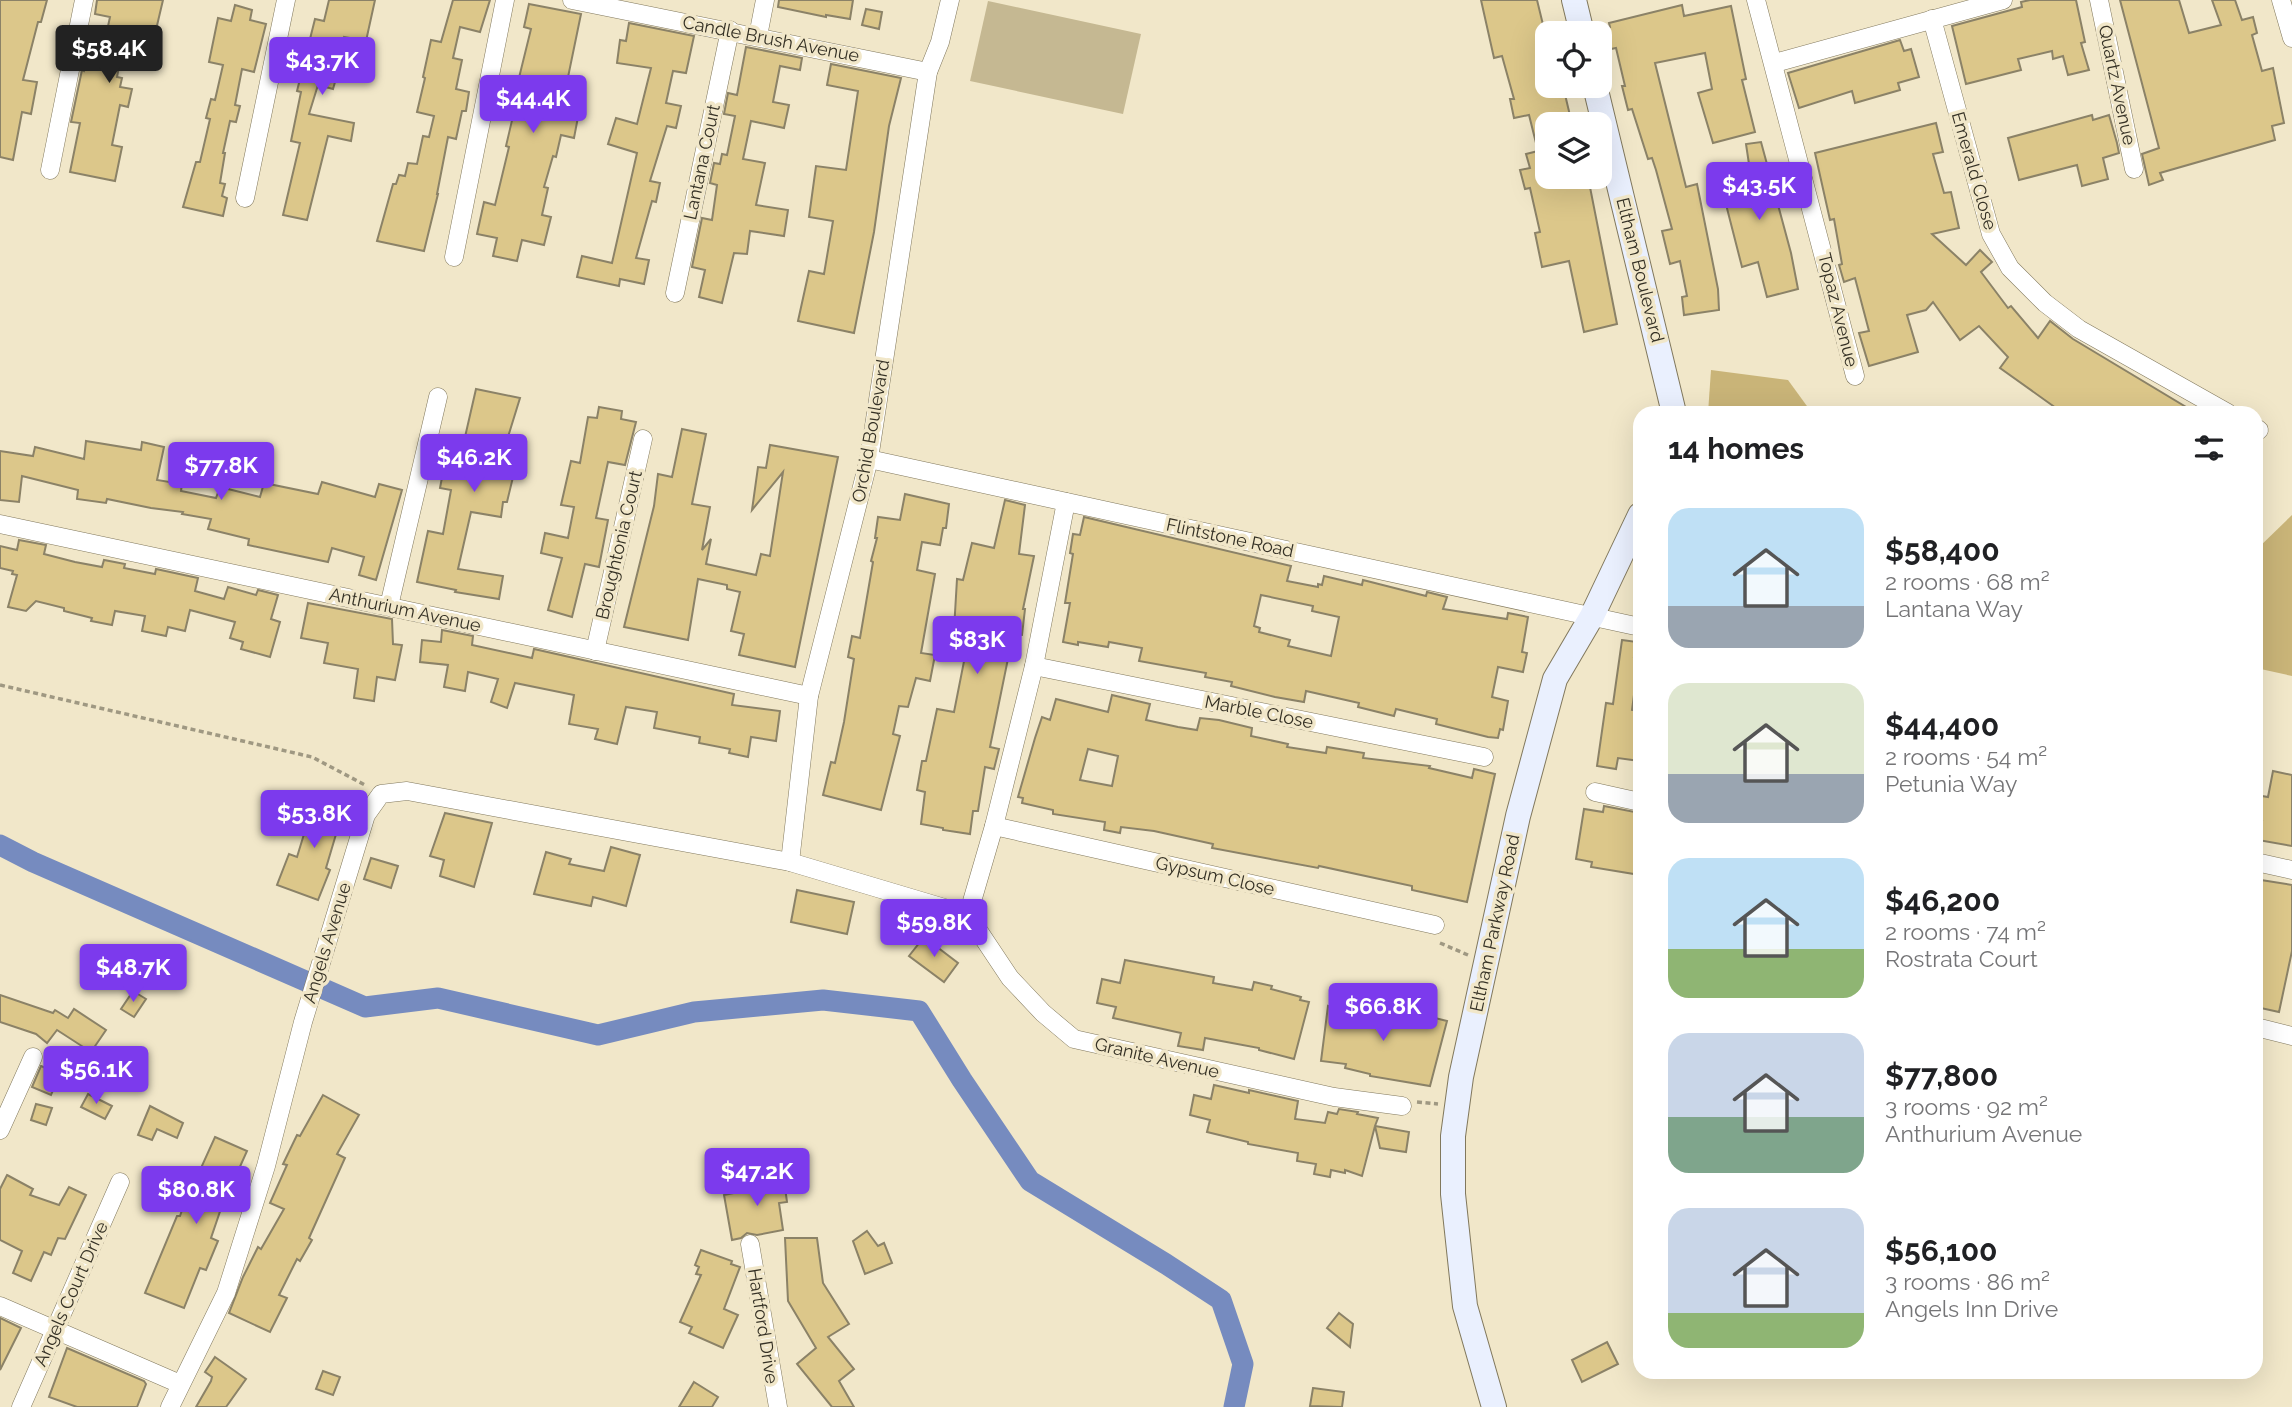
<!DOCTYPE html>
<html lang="en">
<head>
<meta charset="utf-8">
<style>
	body { margin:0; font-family:Raleway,sans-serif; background:#f2f2f2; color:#202124; height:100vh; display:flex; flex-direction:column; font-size:26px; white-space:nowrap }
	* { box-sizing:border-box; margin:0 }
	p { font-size:23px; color:#757577 }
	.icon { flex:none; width:38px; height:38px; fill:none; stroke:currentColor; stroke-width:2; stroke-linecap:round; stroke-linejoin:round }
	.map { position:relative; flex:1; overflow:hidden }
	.side { position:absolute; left:1633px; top:406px; width:630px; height:973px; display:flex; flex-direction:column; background:#fff; border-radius:21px; box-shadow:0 7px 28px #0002 }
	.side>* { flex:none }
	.buttons { position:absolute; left:1535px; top:21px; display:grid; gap:14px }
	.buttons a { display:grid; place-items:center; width:77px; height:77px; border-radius:14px; background:#fff; box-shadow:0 7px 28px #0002; font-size:35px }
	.price { position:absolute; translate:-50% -60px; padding:0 16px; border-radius:7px; background:#7c3aed; color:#fff; font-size:23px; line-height:46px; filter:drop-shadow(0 2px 4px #0008) }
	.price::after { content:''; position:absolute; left:50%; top:42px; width:21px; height:16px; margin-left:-10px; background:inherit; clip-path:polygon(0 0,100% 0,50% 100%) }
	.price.on { background:#222; color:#fff }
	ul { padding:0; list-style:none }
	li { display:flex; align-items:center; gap:21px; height:175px; padding:0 35px }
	li span { display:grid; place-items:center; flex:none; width:196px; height:140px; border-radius:21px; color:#555 }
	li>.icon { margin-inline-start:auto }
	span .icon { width:84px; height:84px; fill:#fffc; stroke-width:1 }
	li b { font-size:30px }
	h2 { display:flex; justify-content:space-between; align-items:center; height:84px; padding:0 35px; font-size:30px }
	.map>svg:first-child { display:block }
	.green { fill:#c5b892 }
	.forest { fill:#c9b478 }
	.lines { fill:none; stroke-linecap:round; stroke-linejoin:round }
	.canal { stroke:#768bbf; stroke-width:21 }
	.building { fill:#dcc78a; stroke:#8b8267; stroke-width:2; fill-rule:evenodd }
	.street-casing { stroke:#81785d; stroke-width:19 }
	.secondary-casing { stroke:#81785d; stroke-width:26 }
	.path { stroke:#9f9882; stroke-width:3.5; stroke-dasharray:5 3.5; stroke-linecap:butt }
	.street { stroke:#fff; stroke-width:18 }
	.secondary { stroke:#eaf0fe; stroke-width:24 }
	.labels { text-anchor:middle; stroke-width:7; stroke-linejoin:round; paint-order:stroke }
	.street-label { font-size:18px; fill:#353125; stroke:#f1e7c9 }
</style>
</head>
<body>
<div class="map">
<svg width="2292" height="1407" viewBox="0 0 2292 1407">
	<rect width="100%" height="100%" fill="#f1e7c9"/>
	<polygon class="green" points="988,1 1141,34 1123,114 970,81"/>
	<g class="forest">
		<polygon points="1711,370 1788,380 1812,413 1708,413"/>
		<polygon points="2292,515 2292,676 2256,668 2256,550"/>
	</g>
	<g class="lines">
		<polyline class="canal" points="0,845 33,862 365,1007 438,998 598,1035 694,1012 823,1000 919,1011 962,1080 1030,1181 1166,1264 1221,1300 1243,1364 1234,1407"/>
	</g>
	<g class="building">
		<polygon points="0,0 47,0 41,22 38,22 23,80 37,82 31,114 22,112 13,160 0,157"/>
		<polygon points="97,0 163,0 151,51 123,46 117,77 122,78 120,87 132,89 128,107 120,105 112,145 122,147 115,181 70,172 80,123 71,122 82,70 84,71 89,51 102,54 110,17 95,14"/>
		<polygon points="329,0 375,0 366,41 344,37 335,67 339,68 333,89 318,85 309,114 354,123 351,141 328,136 307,220 283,215 300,143 291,141 301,92 297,91 315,19 324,21"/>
		<polygon points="453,0 490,0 480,32 460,27 453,58 462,60 456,89 469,92 466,111 462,111 456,139 448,137 437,194 438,194 424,251 377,241 393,184 396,184 399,175 405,176 408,163 417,164 423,136 429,137 434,116 417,112 425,78 423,77 431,40 441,42"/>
		<polygon points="779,0 853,0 850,19 826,15 826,17 778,7"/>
		<polygon points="1481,0 1537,0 1547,41 1547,86 1563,86 1572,124 1547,124 1547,177 1588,177 1617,324 1584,332 1569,261 1542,267 1535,233 1540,232 1530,188 1525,189 1520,170 1530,168 1526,154 1538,151 1529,115 1514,118 1510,99 1514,99 1502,56 1494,58"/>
		<polygon points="2030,0 2076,0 2085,42 2081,43 2089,70 2068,75 2063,56 2053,59 2052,51 2018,59 2021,70 1966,84 1952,26 2022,7 2021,2"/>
		<polygon points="2120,0 2179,0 2189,33 2221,25 2212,0 2235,0 2242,20 2253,17 2257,33 2252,35 2262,71 2273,68 2284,123 2272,126 2275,140 2160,173 2163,180 2149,185 2142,154 2159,148"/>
		<polygon points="529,4 581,14 567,82 554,78 546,110 578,117 574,138 561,135 556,157 553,156 544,187 548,188 542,215 551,217 544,245 522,240 517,261 493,256 497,238 477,234 484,202 495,205 509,147 506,146 518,95 515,94 531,29 524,27"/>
		<polygon points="235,5 252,10 250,20 266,24 254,72 242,69 235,105 240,106 236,122 230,121 223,153 225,153 220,183 225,184 222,196 227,198 223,216 183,207 196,162 200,162 210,119 206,118 211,99 215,100 223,65 209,62 218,18 231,21"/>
		<polygon points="1682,5 1684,16 1731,6 1746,79 1742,80 1755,132 1713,143 1698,93 1712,89 1705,53 1655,63 1686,187 1697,184 1718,289 1719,310 1684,315 1682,297 1687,296 1680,261 1670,264 1662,231 1672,229 1656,170 1652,158 1648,159 1632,109 1628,110 1622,86 1625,86 1616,48 1611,49 1606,28 1610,27 1609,23"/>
		<polygon points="866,9 882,12 879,29 862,25"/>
		<polygon points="629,23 694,36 686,73 673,71 666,103 681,106 676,128 667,126 650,181 660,183 656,202 652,201 636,258 649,260 644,284 620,279 619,286 577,277 582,256 612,263 637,153 608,144 616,118 637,124 651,68 617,63 620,40 626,41"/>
		<polygon points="1900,40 1904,51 1911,49 1919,77 1898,83 1900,90 1855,103 1852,91 1799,108 1788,73"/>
		<polygon points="746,47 802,58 800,70 780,66 773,102 789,105 784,128 751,121 743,159 765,163 756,205 788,210 784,236 750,231 747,254 734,253 722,303 699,297 705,270 692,267 702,218 712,220 717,185 710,183 714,163 720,164 722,154 727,155 735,116 724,114 728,93 737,95"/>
		<polygon points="831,64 901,78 889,126 874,232 854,333 798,321 809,271 824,274 833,221 809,217 816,166 846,170 858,91 827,85"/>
		<polygon points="2092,115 2093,120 2109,115 2117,143 2119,153 2103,158 2108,179 2082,186 2077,165 2019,180 2008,138"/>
		<polygon points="1936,123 1943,152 1933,154 1944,193 1951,192 1959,228 1932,234 1966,265 1980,250 1992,262 1981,272 2008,308 2011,306 2038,338 2050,321 2073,339 2196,413 2063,413 2000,368 2008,357 1979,326 1960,340 1933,302 1926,310 1907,315 1918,352 1869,366 1859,333 1869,331 1855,278 1844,282 1839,265 1842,264 1834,219 1830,220 1815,153"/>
		<polygon points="1761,142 1791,253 1798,289 1767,297 1758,262 1742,267 1719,177 1720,172 1749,164 1746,144"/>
		<polygon points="476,389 520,398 507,440 521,444 507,502 503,502 501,517 471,512 458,569 503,576 499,599 455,592 456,590 417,582 428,531 443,534 451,490 440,488 446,457 457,459 462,437 465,437"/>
		<polygon points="599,407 622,411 621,419 636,422 625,465 608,462 596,518 608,520 599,567 585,564 572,617 548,610 562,558 541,553 545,533 568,538 574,507 561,505 571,461 580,463 588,417 597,418"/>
		<polygon points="682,429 706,434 692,504 710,507 702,550 711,539 706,564 756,575 761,554 770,556 783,472 752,510 758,467 766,468 770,445 838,457 795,667 739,655 744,634 731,631 740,592 727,589 727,585 698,579 688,640 624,627 654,506 658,474 672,477"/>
		<polygon points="86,441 141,450 142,442 164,447 157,480 182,484 181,491 216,498 220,487 260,497 264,483 318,494 322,482 375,497 379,484 402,490 376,580 359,575 364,557 332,548 328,562 248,545 249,539 208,529 211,519 182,514 183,512 151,508 107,499 106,503 77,499 78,490 22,476 19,502 0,500 0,451 33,456 35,447 84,459"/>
		<polygon points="905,494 949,504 946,528 943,528 940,545 922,542 917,570 935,574 921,653 935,655 930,681 916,678 908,707 899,706 893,734 900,736 881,810 823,795 831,762 835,763 844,722 854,659 848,657 852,636 860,638 873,562 871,561 877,538 875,538 878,517 900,520"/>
		<polygon points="1005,500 1025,505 1019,554 1034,556 1023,609 1025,609 1022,635 1013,634 990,747 999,749 994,769 985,767 978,811 973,811 970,834 943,830 943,828 921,824 925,792 917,790 922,761 926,761 937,709 954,712 970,631 954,630 957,579 963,580 972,543 994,548"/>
		<path d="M 1084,517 L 1291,566 L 1287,581 L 1318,587 L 1318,584 L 1322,585 L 1324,576 L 1362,585 L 1363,580 L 1426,596 L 1427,592 L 1447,597 L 1443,609 L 1507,619 L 1508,613 L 1528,617 L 1522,652 L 1527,653 L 1523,672 L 1498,667 L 1492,697 L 1508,701 L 1503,730 L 1500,729 L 1498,738 L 1488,737 L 1436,724 L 1437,719 L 1396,709 L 1394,716 L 1358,707 L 1359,703 L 1306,691 L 1304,702 L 1275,697 L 1231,686 L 1232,682 L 1205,677 L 1206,673 L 1139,661 L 1142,648 L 1109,642 L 1108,647 L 1078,642 L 1078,645 L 1063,642 L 1070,603 L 1065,603 L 1073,554 L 1070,553 L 1073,534 L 1080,535 ZM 1261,595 L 1313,606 L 1312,611 L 1339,617 L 1331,656 L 1288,646 L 1290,640 L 1259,632 L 1260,628 L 1254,626 Z"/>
		<polygon points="19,540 46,545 44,554 75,562 102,567 104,560 125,564 124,568 155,574 156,569 198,578 195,591 224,599 228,587 256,595 258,590 278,595 271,619 280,622 270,657 241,649 243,642 230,638 235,622 190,610 185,631 168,627 166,636 142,631 145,616 115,611 112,625 91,621 92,618 64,611 64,608 36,601 26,611 8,607 17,575 12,574 13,571 0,568 0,546 17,550"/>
		<polygon points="308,603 392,619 393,644 402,645 395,680 377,677 374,701 354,698 358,669 324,663 328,643 301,638"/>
		<polygon points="442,630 473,636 472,645 532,658 534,649 734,694 732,705 780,711 776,741 751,737 748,757 729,753 730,749 699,743 700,737 654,728 657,712 626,707 617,744 595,739 598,729 569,724 574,695 515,683 507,708 491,702 498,679 468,672 465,691 444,687 448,665 420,662 422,640 441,642"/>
		<polygon points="1622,640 1637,642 1634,657 1639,658 1632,710 1640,711 1640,761 1618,758 1616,769 1597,766 1606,703 1613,704"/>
		<path d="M 1112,695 L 1150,704 L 1146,720 L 1178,727 L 1197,730 L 1200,718 L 1219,720 L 1252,728 L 1251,736 L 1288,744 L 1287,747 L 1326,753 L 1327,747 L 1364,753 L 1363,758 L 1430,766 L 1429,768 L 1472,778 L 1474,769 L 1495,774 L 1467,902 L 1412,890 L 1412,886 L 1319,866 L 1318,868 L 1212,848 L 1213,844 L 1154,831 L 1121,827 L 1120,833 L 1104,830 L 1105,822 L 1053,814 L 1053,810 L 1022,803 L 1023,798 L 1018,797 L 1035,738 L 1042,717 L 1050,720 L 1056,699 L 1108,712 ZM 1088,749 L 1118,756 L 1112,786 L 1080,780 Z"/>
		<polygon points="2273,771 2292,775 2292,846 2258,840 2262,821 2256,820 2256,795 2268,797"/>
		<polygon points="316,795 345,804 326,868 330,870 318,900 277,885 289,854 297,857"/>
		<polygon points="1604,806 1640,813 1640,875 1591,867 1592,862 1576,859 1584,809 1603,812"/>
		<polygon points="445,813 492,823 474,887 440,876 444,860 430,856"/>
		<polygon points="611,847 640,855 626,906 593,897 591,906 534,894 546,852 571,859 569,864 604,871"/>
		<polygon points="371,858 398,866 391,888 364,879"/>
		<polygon points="2261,880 2292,885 2292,951 2279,1012 2256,1007 2256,909"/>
		<polygon points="797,890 854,902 847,934 791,922"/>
		<polygon points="924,937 958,963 944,982 909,956"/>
		<polygon points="1125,960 1214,977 1213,983 1252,990 1254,982 1272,986 1271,989 1301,997 1300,1000 1309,1002 1294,1059 1259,1050 1259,1048 1205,1038 1203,1050 1178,1046 1181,1033 1113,1018 1116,1007 1097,1003 1102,979 1120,983"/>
		<polygon points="133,991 146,999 134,1017 121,1009"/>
		<polygon points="0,995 53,1013 55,1010 68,1018 74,1009 106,1030 91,1052 57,1030 47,1043 36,1034 0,1022"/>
		<polygon points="1335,998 1351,1002 1351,1005 1386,1013 1422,1020 1423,1015 1447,1021 1430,1086 1370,1076 1370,1074 1345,1068 1346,1064 1321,1061 1328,1006 1333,1008"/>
		<polygon points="41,1066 60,1074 51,1095 32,1087"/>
		<polygon points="1214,1085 1249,1093 1249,1090 1298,1101 1295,1119 1325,1123 1328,1112 1337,1114 1339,1109 1358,1112 1357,1114 1378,1118 1375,1126 1409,1132 1406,1152 1380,1148 1375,1126 1362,1176 1345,1170 1345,1173 1331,1170 1330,1177 1314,1174 1316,1164 1297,1161 1298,1153 1248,1144 1248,1142 1207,1132 1210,1120 1190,1115 1194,1095 1211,1099"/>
		<polygon points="88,1094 112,1106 105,1119 81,1107"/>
		<polygon points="323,1095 359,1115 337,1154 345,1158 309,1238 312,1240 300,1261 297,1259 279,1295 287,1298 270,1332 229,1313 243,1277 258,1247 261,1249 284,1209 270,1203 287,1165 283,1164 297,1135 300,1136"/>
		<polygon points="36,1104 52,1108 46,1125 31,1120"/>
		<polygon points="150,1106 183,1123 177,1138 157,1129 152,1140 138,1135"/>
		<polygon points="215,1137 247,1151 230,1189 228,1188 211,1238 218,1241 206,1270 200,1268 184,1308 145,1293 177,1216 180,1216 190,1187 192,1188"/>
		<polygon points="783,1173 787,1202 779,1203 783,1230 757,1235 747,1233 741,1238 732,1240 724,1195 758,1188 756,1177"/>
		<polygon points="7,1175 33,1189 30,1195 59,1205 69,1187 86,1195 65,1239 58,1238 51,1255 44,1252 31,1281 13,1273 22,1251 0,1240 0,1189"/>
		<polygon points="867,1231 878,1246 884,1243 892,1263 865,1274 853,1241"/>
		<polygon points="785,1238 817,1238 823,1283 849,1324 828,1337 854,1369 839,1381 854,1407 832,1407 797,1364 816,1348 788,1301"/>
		<polygon points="701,1250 732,1261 731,1264 740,1267 724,1309 738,1315 723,1348 689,1333 692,1327 680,1322 701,1275 696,1274 699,1267 695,1265"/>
		<polygon points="1339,1313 1353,1324 1350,1347 1327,1328"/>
		<polygon points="0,1318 21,1328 0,1370"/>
		<polygon points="1607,1342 1618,1364 1582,1382 1572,1360"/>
		<polygon points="67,1348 144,1381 146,1384 137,1407 77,1407 49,1397"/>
		<polygon points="215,1357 246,1379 226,1407 196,1407 211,1381 212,1377 205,1372"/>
		<polygon points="323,1371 340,1377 333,1395 316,1389"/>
		<polygon points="694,1382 718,1397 712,1407 679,1407"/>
		<polygon points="1313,1388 1344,1392 1342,1407 1310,1406"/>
	</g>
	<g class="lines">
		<g class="street-casing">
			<g id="street">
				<polyline points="572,0 928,72"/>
				<polyline points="1756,0 1855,376"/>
				<polyline points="2099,0 2134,169"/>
				<polyline points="2281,0 2292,38"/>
				<polyline points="1932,19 1991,234 2010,268 2045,303 2079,329 2228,413"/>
				<polyline points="758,36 765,0"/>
				<polyline points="1775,63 2003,0"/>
				<polyline points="50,170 84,0"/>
				<polyline points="245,198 286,0"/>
				<polyline points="454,257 505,0"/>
				<polyline points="675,293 730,30"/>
				<polyline points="2256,428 2259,430"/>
				<polyline points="869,459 1640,627"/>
				<polyline points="0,524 809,696"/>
				<polyline points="389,606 438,397"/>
				<polyline points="595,651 643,439"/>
				<polyline points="1034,666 1484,757"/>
				<polyline points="1595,792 1640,802"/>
				<polyline points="994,826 1435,925"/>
				<polyline points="790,862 809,696 869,459 928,72 940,42 950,0"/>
				<polyline points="2256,862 2292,870"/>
				<polyline points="968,915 994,826 1034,666 1066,502"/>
				<polyline points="2256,1027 2292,1036"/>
				<polyline points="0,1130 33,1057"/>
				<polyline points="750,1244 778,1407"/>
				<polyline points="0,1306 180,1384"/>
				<polyline points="21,1407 120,1182"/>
				<polyline points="170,1407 226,1293 266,1166 303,1022 366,815 381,794 407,791 790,862 968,915 1010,978 1043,1013 1074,1039 1334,1097 1402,1106"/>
			</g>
		</g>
		<g class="secondary-casing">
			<g id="secondary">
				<polyline points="1574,0 1582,33"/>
				<polyline points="1595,86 1674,413"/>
				<polyline points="1494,1407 1465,1306 1453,1194 1453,1136 1461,1077 1518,816 1555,679 1592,616 1640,515"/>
			</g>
		</g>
		<g class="path">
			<polyline points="0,685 312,757 367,786"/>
			<polyline points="1440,943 1468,955"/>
			<polyline points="1417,1102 1438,1104"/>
		</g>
		<use href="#street" class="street"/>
		<use href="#secondary" class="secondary"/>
	</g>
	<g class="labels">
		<g class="street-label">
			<text transform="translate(771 39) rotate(11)" y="6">Candle Brush Avenue</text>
			<text transform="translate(2117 85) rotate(78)" y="6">Quartz Avenue</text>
			<text transform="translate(702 162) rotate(-78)" y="6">Lantana Court</text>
			<text transform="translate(1974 171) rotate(74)" y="6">Emerald Close</text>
			<text transform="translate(1640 270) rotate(76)" y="6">Eltham Boulevard</text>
			<text transform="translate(1838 310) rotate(76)" y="6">Topaz Avenue</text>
			<text transform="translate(871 431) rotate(-80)" y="6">Orchid Boulevard</text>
			<text transform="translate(1230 538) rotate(12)" y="6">Flintstone Road</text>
			<text transform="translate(619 545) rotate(-77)" y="6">Broughtonia Court</text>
			<text transform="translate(405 610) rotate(12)" y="6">Anthurium Avenue</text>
			<text transform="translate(1259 712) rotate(11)" y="6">Marble Close</text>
			<text transform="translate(1215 876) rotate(13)" y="6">Gypsum Close</text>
			<text transform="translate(1495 923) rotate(-78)" y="6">Eltham Parkway Road</text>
			<text transform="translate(327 943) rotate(-73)" y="6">Angels Avenue</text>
			<text transform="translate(1157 1058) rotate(13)" y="6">Granite Avenue</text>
			<text transform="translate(71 1294) rotate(-66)" y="6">Angels Court Drive</text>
			<text transform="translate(763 1326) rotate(81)" y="6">Hartford Drive</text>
		</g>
	</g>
</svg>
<div class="buttons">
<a><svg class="icon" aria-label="locate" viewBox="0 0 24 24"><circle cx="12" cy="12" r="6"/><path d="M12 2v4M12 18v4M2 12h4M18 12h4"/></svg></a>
<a><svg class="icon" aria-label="layers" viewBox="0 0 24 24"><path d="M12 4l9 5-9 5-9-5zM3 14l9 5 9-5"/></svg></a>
</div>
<b class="price on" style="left:109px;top:85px">$58.4K</b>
<b class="price" style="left:322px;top:97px">$43.7K</b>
<b class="price" style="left:533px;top:135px">$44.4K</b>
<b class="price" style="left:1759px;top:222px">$43.5K</b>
<b class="price" style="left:474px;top:494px">$46.2K</b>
<b class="price" style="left:221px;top:502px">$77.8K</b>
<b class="price" style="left:977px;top:676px">$83K</b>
<b class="price" style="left:314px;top:850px">$53.8K</b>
<b class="price" style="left:934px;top:959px">$59.8K</b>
<b class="price" style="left:133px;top:1004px">$48.7K</b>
<b class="price" style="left:1383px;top:1043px">$66.8K</b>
<b class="price" style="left:96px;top:1106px">$56.1K</b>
<b class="price" style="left:757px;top:1208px">$47.2K</b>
<b class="price" style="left:196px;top:1226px">$80.8K</b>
<section class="side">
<h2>14 homes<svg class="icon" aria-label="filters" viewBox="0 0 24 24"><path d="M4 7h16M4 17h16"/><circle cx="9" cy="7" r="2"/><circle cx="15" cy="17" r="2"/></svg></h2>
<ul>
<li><span style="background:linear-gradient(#bfe0f5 70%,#9aa5b1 0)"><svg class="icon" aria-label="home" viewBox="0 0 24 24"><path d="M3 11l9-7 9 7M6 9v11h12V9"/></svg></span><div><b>$58,400</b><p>2 rooms · 68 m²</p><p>Lantana Way</p></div></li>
<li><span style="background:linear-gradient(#dfe7d0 65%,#9aa5b1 0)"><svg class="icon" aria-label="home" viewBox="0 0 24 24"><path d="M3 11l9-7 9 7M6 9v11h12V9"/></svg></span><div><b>$44,400</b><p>2 rooms · 54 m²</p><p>Petunia Way</p></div></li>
<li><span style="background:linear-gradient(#bfe0f5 65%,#8fb573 0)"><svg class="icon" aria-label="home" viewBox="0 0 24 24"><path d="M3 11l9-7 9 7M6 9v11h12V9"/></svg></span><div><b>$46,200</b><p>2 rooms · 74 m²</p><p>Rostrata Court</p></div></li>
<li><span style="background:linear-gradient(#c9d6e8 60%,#7fa58c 0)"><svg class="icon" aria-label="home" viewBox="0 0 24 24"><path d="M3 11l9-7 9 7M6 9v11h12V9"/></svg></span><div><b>$77,800</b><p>3 rooms · 92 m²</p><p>Anthurium Avenue</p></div></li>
<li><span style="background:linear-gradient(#c9d6e8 75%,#8fb573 0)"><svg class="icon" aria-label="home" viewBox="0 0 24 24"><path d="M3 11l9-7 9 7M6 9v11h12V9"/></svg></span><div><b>$56,100</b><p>3 rooms · 86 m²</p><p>Angels Inn Drive</p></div></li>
</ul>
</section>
</div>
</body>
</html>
